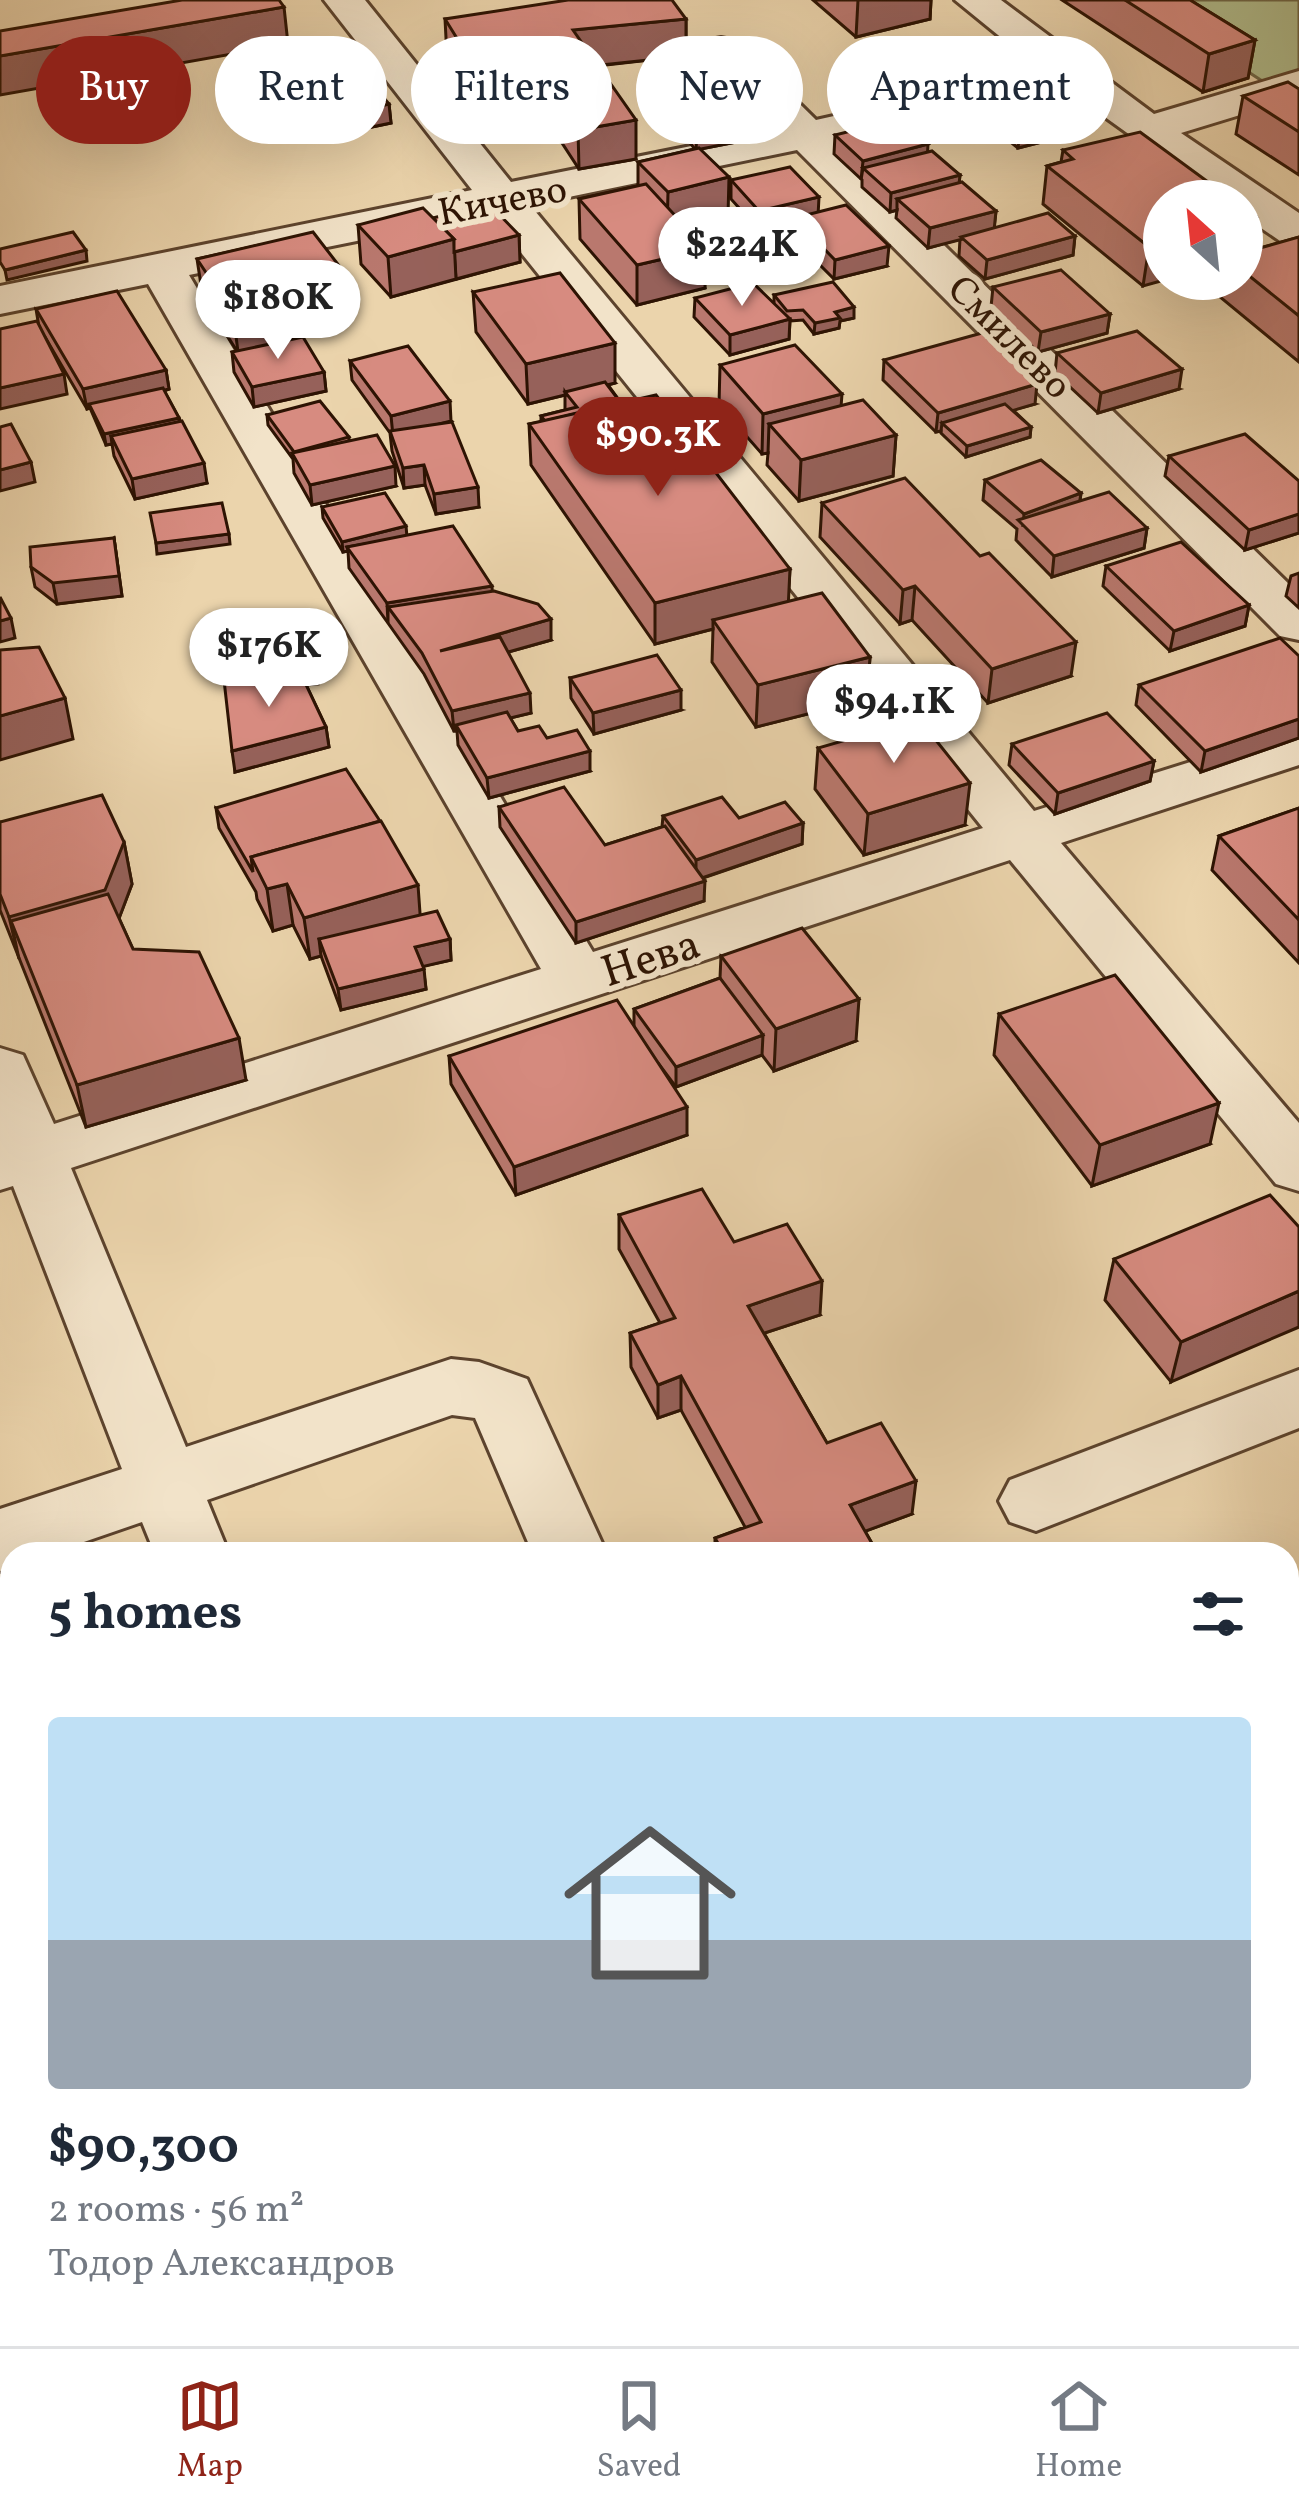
<!DOCTYPE html>
<html lang="en">
<head>
<meta charset="utf-8">
<style>
	body { margin:0; font-family:Vollkorn,serif; background:#f2f2f3; color:#1f2937; height:100vh; display:flex; flex-direction:column; font-size:45px; white-space:nowrap }
	* { box-sizing:border-box; margin:0 }
	p { font-size:39px; color:#747a83 }
	.icon { flex:none; width:66px; height:66px; fill:none; stroke:currentColor; stroke-width:2; stroke-linecap:round; stroke-linejoin:round }
	.map { position:relative; flex:1; overflow:hidden }
	.drawer { position:absolute; left:0px; top:1542px; width:1299px; height:804px; display:flex; flex-direction:column; background:#fff; border-radius:36px 36px 0 0; box-shadow:0 12px 48px #0002 }
	.drawer>* { flex:none }
	.hud { position:absolute; left:36px; top:36px; width:1227px; height:108px; display:flex; gap:24px }
	.needle { width:78px; rotate:333deg }
	.controls { position:absolute; left:1143px; top:180px; display:grid; gap:24px }
	.controls a { display:grid; place-items:center; width:120px; height:120px; border-radius:50%; background:#fff; box-shadow:0 12px 48px #0002; font-size:60px }
	.price { position:absolute; translate:-50% -102px; padding:0 27px; border-radius:42px; background:#fff; color:#222; font-size:39px; line-height:78px; filter:drop-shadow(0 3px 6px #0008) }
	.price::after { content:''; position:absolute; left:50%; top:72px; width:36px; height:27px; margin-left:-18px; background:inherit; clip-path:polygon(0 0,100% 0,50% 100%) }
	.price.active { background:#8f2418; color:#fff }
	ul { padding:0; list-style:none }
	li { display:grid; align-content:center; gap:24px; height:636px; padding:0 48px }
	li span { display:grid; place-items:center; height:372px; border-radius:12px; color:#555 }
	li>.icon { margin-inline-start:auto }
	span .icon { width:216px; height:216px; fill:#fffc; stroke-width:1 }
	li b { font-size:51px }
	h2 { display:flex; justify-content:space-between; align-items:center; height:144px; padding:0 48px; font-size:51px }
	.tag { padding:0 42px; border-radius:54px; background:#fff; box-shadow:0 12px 48px #0002; font-size:42px; line-height:108px }
	.tag.active { background:#8f2418; color:#fff }
	.tabs { display:flex; justify-content:space-around; align-items:center; height:168px; border-top:3px solid #e0e1e3; background:#fff; font-size:33px; color:#747a83 }
	.tabs a { display:grid; justify-items:center; gap:6px }
	.tabs .active { color:#8f2418 }
	.map>svg:first-child { display:block }
	.green { fill:#b1be8e; stroke:#6f6848; stroke-width:3 }
	.lines { fill:none; stroke-linecap:round; stroke-linejoin:round }
	.minor-casing { stroke:#5c432d; stroke-width:6 }
	.path { stroke:#2d1303; stroke-width:9; stroke-dasharray:10 8; stroke-linecap:butt }
	.minor { fill:#f2e3c9; fill-rule:evenodd }
	.wall { fill:#b9786e; stroke:#2d1303; stroke-width:3 }
	.shaded-wall { fill:#96615a; stroke:#2d1303; stroke-width:3 }
	.building { fill:#d78b80; stroke:#2d1303; stroke-width:3 }
	.labels { text-anchor:middle; stroke-width:12; stroke-linejoin:round; paint-order:stroke }
	.far-street-label { font-size:39px; fill:#2d1303; stroke:#f2e3c9 }
	.street-label { font-size:45px; fill:#2d1303; stroke:#f2e3c9 }
</style>
</head>
<body>
<div class="map">
<svg width="1299" height="2346" viewBox="0 0 1299 2346">
	<rect width="100%" height="100%" fill="#ebd4ac"/>
	<filter id="stains"><feTurbulence type="fractalNoise" baseFrequency=".00167" numOctaves="4"/><feColorMatrix values="0 0 0 0 .2 0 0 0 0 .09 0 0 0 0 .02 0 0 0 .5 -.17"/></filter>
	<radialGradient id="worn" r=".72"><stop offset=".6" stop-color="#630" stop-opacity="0"/><stop offset="1" stop-color="#630" stop-opacity=".3"/></radialGradient>
	<polygon class="green" points="1137,0 1299,0 1299,75 1267,84"/>
	<g class="lines">
		<g class="minor-casing">
			<g id="minor">
				<path d="M 324,0 L 365,0 L 511,182 L 776,129 L 700,50 L 706,41 L 721,38 L 736,41 L 816,120 L 1041,70 L 955,0 L 1001,0 L 1154,114 L 1299,71 L 1299,97 L 1181,133 L 1299,213 L 1299,247 L 1283,243 L 1242,215 L 1242,201 L 1222,201 L 1066,89 L 838,141 L 1299,594 L 1299,640 L 1280,636 L 797,150 L 530,205 L 1034,811 L 1299,728 L 1299,765 L 1061,843 L 1299,1123 L 1299,1191 L 1276,1184 L 1010,860 L 71,1168 L 186,1447 L 451,1359 L 479,1362 L 527,1379 L 607,1554 L 533,1554 L 475,1418 L 452,1415 L 207,1500 L 229,1554 L 155,1554 L 142,1522 L 49,1554 L 12,1554 L 12,1567 L 0,1571 L 0,1509 L 122,1469 L 13,1186 L 0,1190 L 0,1048 L 23,1055 L 54,1124 L 541,969 L 148,284 L 0,314 L 0,286 L 472,190 ZM 490,214 L 983,828 L 593,952 L 189,275 Z"/>
				<polygon points="1299,1370 1299,1428 1036,1531 1010,1522 999,1501 1010,1480"/>
				<polygon points="12,1666 12,1734 0,1738 0,1670"/>
				<polygon points="1299,1978 1299,2058 1287,2062 1287,1982"/>
				<polygon points="1299,2151 1299,2239 1287,2244 1287,2156"/>
				<polygon points="279,2334 406,2334 401,2346 274,2346"/>
				<polygon points="865,2334 985,2334 980,2346 860,2346"/>
			</g>
		</g>
		<g class="path">
			<polyline points="1287,1875 1299,1870"/>
			<polyline points="0,2274 12,2271"/>
			<polyline points="1257,2346 1286,2334"/>
		</g>
		<use href="#minor" class="minor"/>
	</g>
	<g class="wall">
		<polygon points="813,0 931,0 930,19 856,37"/>
		<polygon points="1062,0 1190,0 1255,40 1248,78 1203,92"/>
		<polygon points="445,19 686,19 686,56 597,66 636,159 579,169 519,77 465,85 447,57"/>
		<polygon points="1299,89 1299,175 1236,134 1243,96"/>
		<polygon points="665,94 762,137 700,149 728,216 685,227 705,288 637,305 580,239 579,199 638,186 638,162 695,149 665,113"/>
		<polygon points="299,95 389,104 391,123 319,138 301,114"/>
		<polygon points="987,103 1085,131 1018,148 986,122"/>
		<polygon points="835,135 928,152 960,175 959,183 996,211 994,228 1075,236 1073,255 985,279 959,256 960,239 928,248 896,218 897,210 890,212 862,187 862,180 834,154"/>
		<polygon points="1063,150 1234,201 1143,286 1043,204 1047,166 1061,162"/>
		<polygon points="731,180 818,212 887,266 834,279 793,238 794,222 759,230 731,199"/>
		<polygon points="1242,207 1250,251 1299,237 1299,362 1220,297 1223,279 1242,279"/>
		<polygon points="433,218 519,235 520,262 391,297 361,264 358,225"/>
		<polygon points="259,245 350,315 297,328 298,338 324,372 326,391 254,407 234,372 232,352 237,351 203,298 197,259"/>
		<polygon points="993,287 1110,314 1107,333 1038,352 991,307"/>
		<polygon points="473,292 615,383 608,385 621,403 790,569 788,602 870,657 867,699 756,727 712,662 713,629 655,644 531,465 529,424 541,422 541,416 565,410 565,395 528,404 476,332"/>
		<polygon points="774,295 854,318 840,321 839,328 814,334 803,320 790,321 789,339 730,355 694,317 695,298 774,304"/>
		<polygon points="36,309 166,370 169,389 164,391 179,418 207,483 135,499 114,456 112,444 106,445 90,408 87,409 45,337 67,394 39,327"/>
		<polygon points="1057,353 1179,389 1098,413 1055,373"/>
		<polygon points="884,360 1035,404 1013,410 1031,427 1030,437 966,457 941,433 941,431 936,432 883,380"/>
		<polygon points="350,361 451,421 440,424 479,507 436,514 425,485 404,488 392,451 390,433 352,380"/>
		<polygon points="720,365 841,406 896,435 893,476 799,501 767,465 768,453 762,454 719,405"/>
		<polygon points="267,415 349,437 349,441 396,486 312,505 294,473 293,459 268,425"/>
		<polygon points="1169,456 1299,481 1299,533 1245,550 1165,476"/>
		<polygon points="985,480 1081,493 1080,501 1147,528 1144,548 1052,577 1016,540 1017,529 983,500"/>
		<polygon points="822,503 1071,676 988,703 912,620 900,624 820,537"/>
		<polygon points="322,507 406,536 492,592 551,640 508,652 531,713 510,718 518,731 547,738 590,771 489,798 458,745 457,731 454,731 424,674 349,568 348,551 343,552 323,518"/>
		<polygon points="114,538 122,596 57,604 35,587 31,567"/>
		<polygon points="1106,566 1249,605 1245,626 1170,651 1103,586"/>
		<polygon points="1299,573 1299,608 1286,596 1291,576"/>
		<polygon points="221,635 315,664 318,684 306,685 326,727 329,747 235,772 233,679 224,655"/>
		<polygon points="1299,656 1299,738 1201,772 1136,705 1139,685"/>
		<polygon points="570,678 681,710 594,734 571,698"/>
		<polygon points="1012,744 1154,761 1150,781 1055,814 1009,765"/>
		<polygon points="818,748 965,825 864,855 815,789"/>
		<polygon points="499,807 605,845 662,827 663,816 739,818 803,823 802,844 703,878 704,901 576,943 500,827"/>
		<polygon points="216,808 420,915 450,939 451,960 423,966 426,989 341,1010 321,956 310,959 293,925 273,931 257,899 256,892 219,828"/>
		<polygon points="1299,808 1299,963 1212,870 1219,836"/>
		<polygon points="0,822 124,842 132,884 119,918 133,949 246,1080 86,1127 0,910"/>
		<polygon points="721,956 856,1041 774,1071 762,1055 676,1087 658,1063 687,1135 516,1195 451,1084 449,1056 634,1026 634,1009 720,978"/>
		<polygon points="999,1014 1210,1144 1092,1186 994,1055"/>
		<polygon points="619,1215 734,1242 820,1315 764,1333 827,1443 912,1514 865,1531 878,1554 715,1554 715,1538 745,1527 681,1410 658,1418 631,1367 630,1333 660,1323 619,1249"/>
		<polygon points="1299,1227 1171,1382 1105,1300 1114,1259"/>
	</g>
	<g class="shaded-wall">
		<polygon points="858,0 931,0 930,19 856,37"/>
		<polygon points="284,7 288,44 0,95 0,56"/>
		<polygon points="686,19 686,56 573,68 573,30"/>
		<polygon points="517,39 519,77 465,85 463,48"/>
		<polygon points="1255,40 1248,78 1203,92 1209,54"/>
		<polygon points="389,104 391,123 319,138 318,119"/>
		<polygon points="1087,112 1085,131 1018,148 1020,130"/>
		<polygon points="763,118 762,137 696,150 697,131"/>
		<polygon points="636,120 636,159 579,169 578,130"/>
		<polygon points="928,144 927,163 863,168 861,180 863,161"/>
		<polygon points="960,175 958,194 897,199 897,210 890,212 891,193"/>
		<polygon points="729,177 728,216 667,231 668,192"/>
		<polygon points="819,197 818,216 794,218 794,222 759,230 759,211"/>
		<polygon points="996,211 994,231 928,248 930,228"/>
		<polygon points="1256,217 1249,256 1242,258 1242,221"/>
		<polygon points="519,235 520,262 456,279 454,252"/>
		<polygon points="1075,236 1073,255 985,279 987,260"/>
		<polygon points="454,239 456,279 391,297 388,257"/>
		<polygon points="1164,242 1164,279 1168,279 1143,286 1149,247"/>
		<polygon points="889,246 887,266 834,279 835,260"/>
		<polygon points="706,249 705,288 637,305 637,265"/>
		<polygon points="86,250 87,261 7,280 5,270"/>
		<polygon points="347,276 350,315 297,328 298,339 238,352 233,313 291,299 290,289"/>
		<polygon points="854,307 854,318 840,321 839,328 814,334 815,323 835,312"/>
		<polygon points="1110,314 1107,333 1038,352 1041,332"/>
		<polygon points="790,319 789,339 730,355 730,335"/>
		<polygon points="615,343 615,383 567,395 565,392 565,395 528,404 526,364"/>
		<polygon points="1182,369 1179,389 1098,413 1101,393"/>
		<polygon points="166,370 169,389 91,408 89,404 90,408 87,409 83,389"/>
		<polygon points="324,372 326,391 254,407 252,387"/>
		<polygon points="64,374 67,394 0,409 0,388"/>
		<polygon points="1037,384 1035,404 949,429 942,423 941,431 936,432 938,413"/>
		<polygon points="842,394 839,434 769,424 768,453 762,454 763,414"/>
		<polygon points="450,401 451,421 393,436 391,416"/>
		<polygon points="179,418 180,429 111,436 112,444 106,445 104,434"/>
		<polygon points="1031,427 1030,437 966,457 967,446"/>
		<polygon points="896,435 893,476 799,501 801,460"/>
		<polygon points="31,462 35,482 0,491 0,470"/>
		<polygon points="204,463 207,483 135,499 132,479"/>
		<polygon points="424,465 425,485 404,488 403,468"/>
		<polygon points="395,466 396,486 312,505 310,485"/>
		<polygon points="478,487 479,507 436,514 434,494"/>
		<polygon points="1081,493 1078,513 1023,525 1024,514"/>
		<polygon points="1299,514 1299,533 1245,550 1249,530"/>
		<polygon points="406,526 407,537 347,547 348,551 343,552 342,542"/>
		<polygon points="1147,528 1144,548 1052,577 1054,556"/>
		<polygon points="229,534 230,544 157,554 156,543"/>
		<polygon points="114,538 122,596 57,604 53,583"/>
		<polygon points="790,569 788,610 713,620 713,629 655,644 655,603"/>
		<polygon points="492,586 493,606 388,607 388,623 387,603"/>
		<polygon points="915,586 912,620 900,624 903,590"/>
		<polygon points="1249,605 1245,626 1170,651 1174,631"/>
		<polygon points="11,618 15,638 0,642 0,621"/>
		<polygon points="551,619 551,640 441,671 440,651"/>
		<polygon points="1076,642 1071,676 988,703 992,669"/>
		<polygon points="870,657 867,699 756,727 758,685"/>
		<polygon points="681,690 681,710 594,734 593,713"/>
		<polygon points="530,693 531,713 459,730 456,725 457,731 454,731 452,711"/>
		<polygon points="65,698 73,739 0,760 0,716"/>
		<polygon points="1299,719 1299,738 1201,772 1205,751"/>
		<polygon points="326,727 329,747 235,772 232,751"/>
		<polygon points="590,751 590,771 489,798 487,778"/>
		<polygon points="1154,761 1150,781 1055,814 1058,793"/>
		<polygon points="970,783 965,825 864,855 868,814"/>
		<polygon points="803,823 802,844 696,880 696,860"/>
		<polygon points="124,842 132,884 114,932 11,921 19,959 9,917"/>
		<polygon points="705,881 704,901 576,943 576,922"/>
		<polygon points="287,884 293,925 273,931 267,889"/>
		<polygon points="418,885 421,927 319,939 321,956 310,959 304,918"/>
		<polygon points="450,939 451,960 417,968 415,947"/>
		<polygon points="424,969 426,989 341,1010 338,989"/>
		<polygon points="859,999 856,1041 774,1071 776,1029"/>
		<polygon points="763,1035 762,1055 676,1087 676,1067"/>
		<polygon points="239,1038 246,1080 86,1127 77,1085"/>
		<polygon points="1219,1103 1210,1144 1092,1186 1100,1145"/>
		<polygon points="687,1107 687,1135 516,1195 514,1167"/>
		<polygon points="822,1281 820,1315 746,1339 748,1306"/>
		<polygon points="1299,1291 1299,1327 1171,1382 1181,1342"/>
		<polygon points="681,1376 681,1410 658,1418 658,1385"/>
		<polygon points="916,1481 912,1514 847,1538 850,1505"/>
	</g>
	<g class="building">
		<polygon points="182,0 279,0 284,7 0,56 0,31"/>
		<polygon points="568,0 672,0 686,19 573,30 636,120 578,130 517,39 463,48 445,19"/>
		<polygon points="1125,0 1190,0 1255,40 1209,54"/>
		<polygon points="370,81 389,104 318,119 299,95"/>
		<polygon points="730,82 763,118 697,131 665,94"/>
		<polygon points="1288,82 1299,89 1299,132 1243,96"/>
		<polygon points="1055,86 1087,112 1020,130 987,103"/>
		<polygon points="899,119 928,144 863,161 835,135"/>
		<polygon points="1140,132 1234,201 1164,201 1164,242 1149,247 1047,166 1073,159 1063,150"/>
		<polygon points="699,148 729,177 668,192 638,162"/>
		<polygon points="932,151 960,175 891,193 863,168"/>
		<polygon points="790,167 819,197 759,211 731,180"/>
		<polygon points="962,182 996,211 930,228 897,199"/>
		<polygon points="646,184 706,249 637,265 579,199"/>
		<polygon points="488,203 519,235 454,252 454,239 433,218"/>
		<polygon points="846,205 889,246 835,260 794,218"/>
		<polygon points="1242,207 1256,217 1242,221"/>
		<polygon points="423,208 454,239 388,257 358,225"/>
		<polygon points="1048,213 1075,236 987,260 961,237"/>
		<polygon points="73,232 86,250 5,270 0,262 0,249"/>
		<polygon points="313,232 347,276 290,289 271,262 294,299 233,313 197,259"/>
		<polygon points="1299,237 1299,316 1242,270 1242,253"/>
		<polygon points="1061,270 1110,314 1041,332 993,287"/>
		<polygon points="560,273 615,343 526,364 473,292"/>
		<polygon points="833,282 854,307 835,312 840,318 815,323 803,310 787,311 774,295"/>
		<polygon points="753,283 790,319 730,335 695,298"/>
		<polygon points="117,291 166,370 83,389 36,309"/>
		<polygon points="37,321 64,374 0,388 0,329"/>
		<polygon points="1137,331 1182,369 1101,393 1057,353"/>
		<polygon points="982,333 1037,384 938,413 884,360"/>
		<polygon points="303,337 324,372 252,387 232,352"/>
		<polygon points="795,345 842,394 763,414 720,365"/>
		<polygon points="408,346 450,401 391,416 350,361"/>
		<polygon points="605,382 621,403 545,421 541,416 577,407 565,392"/>
		<polygon points="163,388 179,418 104,434 89,404"/>
		<polygon points="656,395 790,569 655,603 529,424"/>
		<polygon points="863,400 896,435 801,460 769,424"/>
		<polygon points="320,401 349,437 294,452 267,415"/>
		<polygon points="1005,404 1031,427 967,446 942,423"/>
		<polygon points="182,421 204,463 132,479 111,436"/>
		<polygon points="452,422 478,487 434,494 424,465 403,468 390,431"/>
		<polygon points="11,424 31,462 0,470 0,427"/>
		<polygon points="1245,434 1299,481 1299,514 1249,530 1169,456"/>
		<polygon points="377,435 395,466 310,485 292,453"/>
		<polygon points="1041,460 1081,493 1024,514 985,480"/>
		<polygon points="905,478 980,556 989,553 1076,642 992,669 915,586 903,590 822,503"/>
		<polygon points="1109,492 1147,528 1054,556 1018,520"/>
		<polygon points="385,493 406,526 342,542 322,507"/>
		<polygon points="222,503 229,534 156,543 150,513"/>
		<polygon points="453,526 492,586 387,603 347,547"/>
		<polygon points="114,538 119,576 53,583 31,567 30,547"/>
		<polygon points="1181,542 1249,605 1174,631 1106,566"/>
		<polygon points="494,591 538,604 551,619 440,651 500,637 530,693 452,711 422,653 388,607"/>
		<polygon points="822,593 870,657 758,685 713,620"/>
		<polygon points="0,597 11,618 0,621"/>
		<polygon points="298,620 315,664 235,671 221,635"/>
		<polygon points="1280,638 1299,656 1299,719 1205,751 1139,685"/>
		<polygon points="39,647 65,698 0,716 0,650"/>
		<polygon points="657,655 681,690 593,713 570,678"/>
		<polygon points="302,676 326,727 232,751 224,680"/>
		<polygon points="507,712 518,731 539,726 547,738 577,730 590,751 487,778 456,725"/>
		<polygon points="1107,713 1154,761 1058,793 1012,744"/>
		<polygon points="919,719 970,783 868,814 818,748"/>
		<polygon points="346,769 380,821 251,857 253,872 216,808"/>
		<polygon points="564,787 605,845 665,826 705,881 576,922 499,807"/>
		<polygon points="102,795 124,842 105,890 9,917 0,894 0,822"/>
		<polygon points="722,797 739,818 785,802 803,823 696,860 663,816"/>
		<polygon points="1299,808 1299,920 1219,836"/>
		<polygon points="381,821 418,885 304,918 287,884 267,889 251,857"/>
		<polygon points="108,894 133,949 199,952 239,1038 77,1085 11,921"/>
		<polygon points="437,911 450,939 415,947 424,969 338,989 319,939"/>
		<polygon points="802,928 859,999 776,1029 721,956"/>
		<polygon points="1115,975 1219,1103 1100,1145 999,1014"/>
		<polygon points="720,978 763,1035 676,1067 634,1009"/>
		<polygon points="617,1000 687,1107 514,1167 449,1056"/>
		<polygon points="702,1189 734,1242 787,1224 822,1281 748,1306 827,1443 881,1423 916,1481 850,1505 878,1554 724,1554 715,1538 761,1522 681,1376 658,1385 630,1333 675,1318 619,1215"/>
		<polygon points="1270,1195 1299,1227 1299,1291 1181,1342 1114,1259"/>
		<polygon points="12,1876 12,1906 2,1880"/>
	</g>
	<g class="labels">
		<g class="far-street-label">
			<text transform="translate(502 199) rotate(-11)" y="14">Кичево</text>
			<text transform="translate(1011 336) rotate(45)" y="14">Смилево</text>
		</g>
		<g class="street-label">
			<text transform="translate(650 956) rotate(-18)" y="16">Нева</text>
		</g>
	</g>
	<rect width="100%" height="100%" filter="url(#stains)"/>
	<rect width="100%" height="100%" fill="url(#worn)"/>
</svg>
<div class="controls">
<a><svg class="needle" viewBox="-14 -14 28 28"><path d="M0-13l5 13h-10z" fill="#e53935"/><path d="M0 13l5-13h-10z" fill="#747a83"/></svg></a>
</div>
<b class="price" style="left:742px;top:309px">$224K</b>
<b class="price" style="left:278px;top:362px">$180K</b>
<b class="price active" style="left:658px;top:499px">$90.3K</b>
<b class="price" style="left:269px;top:710px">$176K</b>
<b class="price" style="left:894px;top:766px">$94.1K</b>
<div class="hud">
<a class="tag active">Buy</a>
<a class="tag">Rent</a>
<a class="tag">Filters</a>
<a class="tag">New</a>
<a class="tag">Apartment</a>
</div>
<section class="drawer">
<h2>5 homes<svg class="icon" aria-label="filters" viewBox="0 0 24 24"><path d="M4 7h16M4 17h16"/><circle cx="9" cy="7" r="2"/><circle cx="15" cy="17" r="2"/></svg></h2>
<ul>
<li><span style="background:linear-gradient(#bfe0f5 60%,#9aa5b1 0)"><svg class="icon" aria-label="home" viewBox="0 0 24 24"><path d="M3 11l9-7 9 7M6 9v11h12V9"/></svg></span><div><b>$90,300</b><p>2 rooms · 56 m²</p><p>Тодор Александров</p></div></li>
</ul>
</section>
</div>
<nav class="tabs">
<a class="active"><svg class="icon" aria-label="map" viewBox="0 0 24 24"><path d="M3 6l6-2 6 2 6-2v14l-6 2-6-2-6 2zM9 4v14M15 6v14"/></svg>Map</a>
<a><svg class="icon" aria-label="saved" viewBox="0 0 24 24"><path d="M7 4h10v16l-5-4-5 4z"/></svg>Saved</a>
<a><svg class="icon" aria-label="home" viewBox="0 0 24 24"><path d="M3 11l9-7 9 7M6 9v11h12V9"/></svg>Home</a>
</nav>
</body>
</html>
